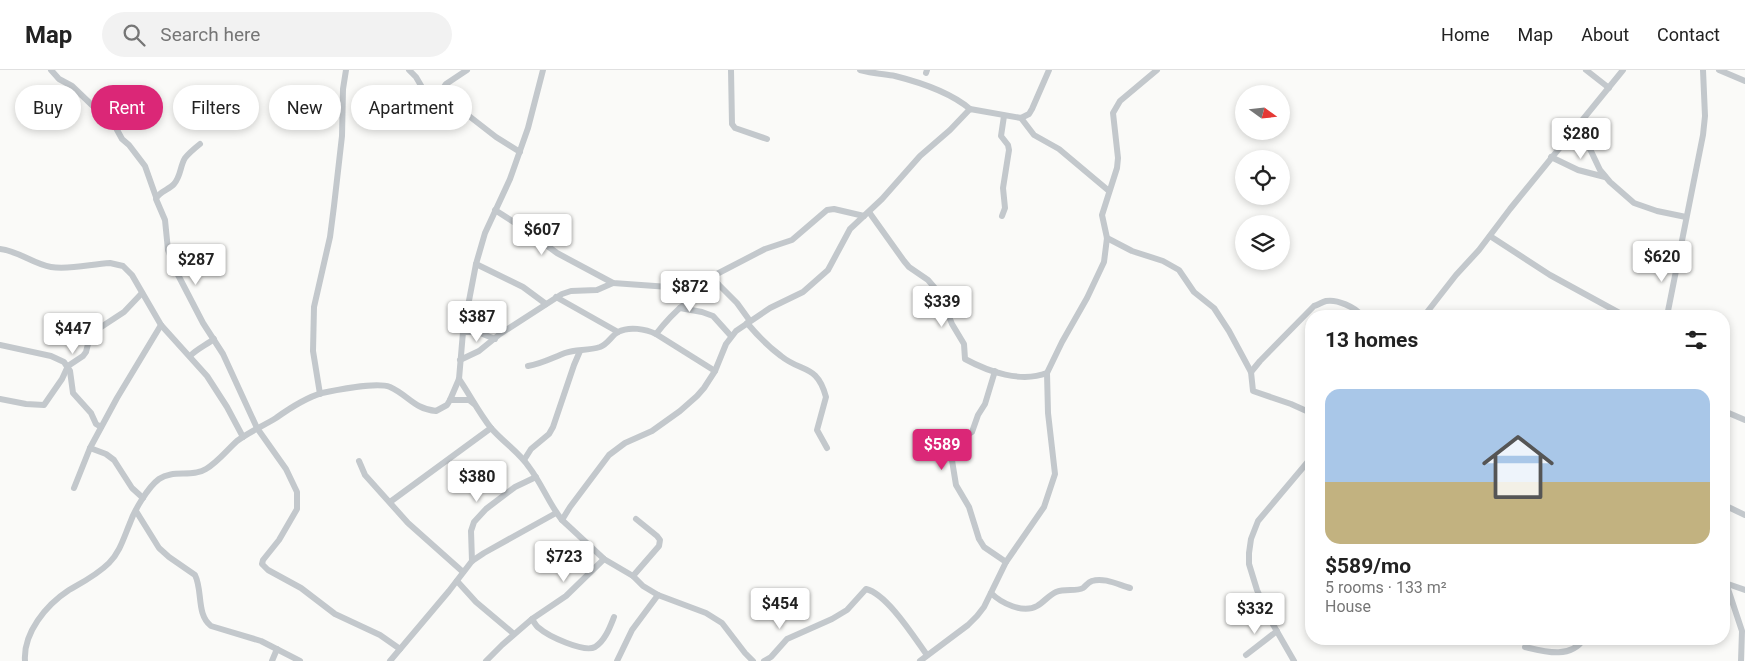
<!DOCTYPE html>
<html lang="en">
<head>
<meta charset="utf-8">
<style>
	body { margin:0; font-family:Roboto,sans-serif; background:#f2f2f2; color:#222; height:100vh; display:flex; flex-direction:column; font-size:19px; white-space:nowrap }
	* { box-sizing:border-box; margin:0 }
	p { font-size:16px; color:#767676 }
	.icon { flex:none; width:28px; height:28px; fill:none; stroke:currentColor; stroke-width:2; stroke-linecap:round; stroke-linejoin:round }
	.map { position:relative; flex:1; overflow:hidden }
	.details { position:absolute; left:1305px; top:240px; width:425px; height:335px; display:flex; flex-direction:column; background:#fff; border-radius:20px; box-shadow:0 2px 8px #0003 }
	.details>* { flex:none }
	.top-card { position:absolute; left:15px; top:15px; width:475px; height:45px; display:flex; gap:10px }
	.needle { width:32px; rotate:105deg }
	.buttons { position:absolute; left:1235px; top:15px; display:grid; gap:10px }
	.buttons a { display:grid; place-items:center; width:55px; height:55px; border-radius:50%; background:#fff; box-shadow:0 2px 8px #0003; font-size:25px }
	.price { position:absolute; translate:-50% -42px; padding:0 11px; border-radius:5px; background:#fff; color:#222; font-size:16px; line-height:32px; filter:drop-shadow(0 1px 2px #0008) }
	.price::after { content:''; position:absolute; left:50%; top:30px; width:15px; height:11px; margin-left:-8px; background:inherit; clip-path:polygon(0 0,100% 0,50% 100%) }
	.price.selected { background:#db2777; color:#fff }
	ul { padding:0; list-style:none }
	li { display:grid; align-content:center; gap:10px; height:265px; padding:0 20px }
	li span { display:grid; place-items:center; height:155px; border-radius:15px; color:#555 }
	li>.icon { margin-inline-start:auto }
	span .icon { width:90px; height:90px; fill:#fffc; stroke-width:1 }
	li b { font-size:21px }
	h2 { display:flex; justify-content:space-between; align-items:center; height:60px; padding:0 20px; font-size:21px }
	.tag { padding:0 18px; border-radius:22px; background:#fff; box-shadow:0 2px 8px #0003; font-size:18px; line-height:45px }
	.tag.selected { background:#db2777; color:#fff }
	header { display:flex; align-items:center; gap:30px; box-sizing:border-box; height:70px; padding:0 25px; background:#fff; border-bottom:1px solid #e0e0e0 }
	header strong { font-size:24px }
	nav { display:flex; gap:28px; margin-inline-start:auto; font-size:18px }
	.search { width:350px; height:45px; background:#f2f2f2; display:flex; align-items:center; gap:12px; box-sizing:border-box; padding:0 18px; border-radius:28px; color:#767676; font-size:19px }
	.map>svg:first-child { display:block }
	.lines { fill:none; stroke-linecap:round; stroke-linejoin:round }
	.street { stroke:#c3c8cc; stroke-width:6 }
</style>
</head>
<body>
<header>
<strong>Map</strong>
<div class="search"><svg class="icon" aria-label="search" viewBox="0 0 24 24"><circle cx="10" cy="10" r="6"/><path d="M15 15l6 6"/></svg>Search here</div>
<nav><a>Home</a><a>Map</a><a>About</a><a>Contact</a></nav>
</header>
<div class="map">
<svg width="1745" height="591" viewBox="0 0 1745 591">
	<rect width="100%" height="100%" fill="#fafaf8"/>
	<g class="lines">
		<g class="street">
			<polyline points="51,0 59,9 72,16 116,58 122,69 129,75 145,96 156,127"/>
			<polyline points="409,0 416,7 423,19 451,32 496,67 520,82"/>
			<polyline points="731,0 732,54 735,58 767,69"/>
			<path d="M 860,0 C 871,3 883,4 895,6 C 919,12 951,23 970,39"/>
			<polyline points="1586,0 1609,18"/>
			<polyline points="1719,0 1745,11"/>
			<polyline points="926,3 927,0"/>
			<polyline points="438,26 446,14 467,0"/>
			<polyline points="1021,48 1029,44 1032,39 1049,0"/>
			<polyline points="1573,60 1590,79 1600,100 1610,112 1634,133 1657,141 1686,147"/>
			<path d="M 200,74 C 195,78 189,83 185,88 C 180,96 181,106 174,114 C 169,120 159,121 156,129 L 165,150 L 168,180 L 176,201 L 203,253 L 223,284 L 257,358 L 286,399 L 297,422 L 297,439 L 279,470 L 263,490 L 262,494 L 268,500 L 301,518 L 335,544 L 380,565 L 400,579"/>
			<polyline points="1551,87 1578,100 1605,107"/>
			<polyline points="495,140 523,158 557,183 613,213 683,218 693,215 711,207 765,179 792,170 827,140 834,139 864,146"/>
			<path d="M 869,142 L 904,191 L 909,197 L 928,210 L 940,224 L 952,254 L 964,274 L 965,289 C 989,302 1021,313 1047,303"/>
			<polyline points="1002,146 1005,138 1003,118 1009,80 1008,75 1001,66 1004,46"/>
			<polyline points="1490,166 1550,205 1625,246"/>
			<polyline points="1107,168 1132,181 1163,191 1179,200 1194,222 1214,238 1229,261 1251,302 1253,321 1291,334 1311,343"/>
			<path d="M 0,179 C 19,181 33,194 51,197 C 70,200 91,194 110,193 L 123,196 L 132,205 L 161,255 L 207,306 L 227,337 L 243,367"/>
			<polyline points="476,194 523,217 546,234"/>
			<polyline points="716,212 737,233 750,251"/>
			<polyline points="556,227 618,262"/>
			<polyline points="680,238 702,242 713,246 731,266"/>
			<polyline points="1424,246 1456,205 1479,180 1510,139 1623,0"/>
			<polyline points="1667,246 1703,65 1705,46 1703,0"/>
			<path d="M 747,253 C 757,265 769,277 781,286 C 802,303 817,294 826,327 L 817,360 L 827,378"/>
			<polyline points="463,262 478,262 495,269"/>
			<path d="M 656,264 C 673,242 692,224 718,214"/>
			<polyline points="0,275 51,286 64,292 70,301 73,323 91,343 96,354 101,357"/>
			<path d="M 190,286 C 197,279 206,275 214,269"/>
			<polyline points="460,290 479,281 500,264 562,224 571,221 597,220 613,213"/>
			<path d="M 528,296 C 541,294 552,288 565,283 C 576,279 587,281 600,277 C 608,274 611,266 618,262 C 629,256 646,259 656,264 L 715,301"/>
			<polyline points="995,301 985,334 978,345 972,362 952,374 950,378 956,415 969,437 979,469 984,477 1006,492"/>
			<path d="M 1251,302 L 1260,291 L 1314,236 C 1318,235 1322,232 1326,231 C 1337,229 1355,237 1362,246"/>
			<path d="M 459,309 C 470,325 479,343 491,358 C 503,372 519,382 529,397 C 542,414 549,434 562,450 L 604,489 L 633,506 L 643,516 L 658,525 L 706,543 L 722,553 L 745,583 L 753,591"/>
			<polyline points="320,324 313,281 314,237 330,167 334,136 342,66 343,19 346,0"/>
			<polyline points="0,329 26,334 44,335 62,309 68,296 83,286 86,282 89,270 95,261 124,242 142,223"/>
			<polyline points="450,330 469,330 474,334"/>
			<polyline points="1724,341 1745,350"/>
			<polyline points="90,378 106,384 114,390 132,418 143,428"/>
			<polyline points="524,390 531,379 549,364 553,357 574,295 580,281"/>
			<polyline points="359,391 365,405 408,453 463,502"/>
			<polyline points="74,418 90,378 117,328 161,255"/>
			<polyline points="390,432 491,358"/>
			<polyline points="1724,435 1745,445"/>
			<path d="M 136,441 L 159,478 L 169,487 L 195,505 C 203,521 196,544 211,556 L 261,571 L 300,591"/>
			<polyline points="562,450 570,437 609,385 625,373 652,361 680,341 697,326 704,318 715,301 726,274 736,261 770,238 803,222 828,200 850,159 882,129 920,86 950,60 970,39 1021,48 1034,65 1059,79 1109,121"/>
			<polyline points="472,491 471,461 474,452 486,439 515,417 536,407"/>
			<polyline points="633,506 659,476 660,470 657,466 636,449"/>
			<polyline points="1724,510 1728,519 1742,561 1741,591"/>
			<polyline points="457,511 476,532 514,564"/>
			<polyline points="1725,513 1745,520"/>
			<path d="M 991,523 C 1001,533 1023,544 1037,536 C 1044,532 1049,525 1056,522 C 1065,518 1076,522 1083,518 C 1086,516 1088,512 1092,511 C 1104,507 1119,515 1130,518"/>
			<path d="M 532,549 C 534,552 536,556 539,558 C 548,566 584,583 595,577 C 605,571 610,557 614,547"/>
			<path d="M 1525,577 C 1546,582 1570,589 1584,569"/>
			<polyline points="1246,585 1277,561"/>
			<path d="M 25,591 C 23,563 46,535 69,520 C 83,512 97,505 109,493 C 120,482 124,467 130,453 C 134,441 148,417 159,409 C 173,399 192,408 206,399 C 218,392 227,380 237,371 C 249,362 263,356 276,348 C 290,338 305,328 322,323 C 336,320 377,312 390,317 C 408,325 414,339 436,341 L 447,335 L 450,330 L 459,309 L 463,262 L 476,194 L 485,163 L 510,109 L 528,58 L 543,0"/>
			<polyline points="272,591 277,579"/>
			<polyline points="390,591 449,521 472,491 484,483 556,443"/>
			<polyline points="486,591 502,575 532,549 566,526 604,489"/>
			<polyline points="617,591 632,560 658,525"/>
			<path d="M 764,591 L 771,587 L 787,569 L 832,549 L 847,540 L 866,519 C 887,524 914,567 927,585"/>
			<polyline points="920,591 968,555 977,546 984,537 1006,492 1044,437 1055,404 1048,343 1047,303 1062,272 1087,228 1104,192 1107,168 1102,145 1117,98 1118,88 1113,43 1120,31 1157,0"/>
			<polyline points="1294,591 1271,551 1257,520 1249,494 1249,483 1251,469 1258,451 1311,388"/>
		</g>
	</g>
</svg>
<div class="buttons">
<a><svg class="needle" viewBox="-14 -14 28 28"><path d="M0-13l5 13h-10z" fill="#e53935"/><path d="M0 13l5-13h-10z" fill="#767676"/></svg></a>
<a><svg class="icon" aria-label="locate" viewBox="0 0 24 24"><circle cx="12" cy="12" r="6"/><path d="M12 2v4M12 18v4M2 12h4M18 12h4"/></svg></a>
<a><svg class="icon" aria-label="layers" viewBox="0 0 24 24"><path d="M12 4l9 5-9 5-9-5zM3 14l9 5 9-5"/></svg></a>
</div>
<b class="price" style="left:1581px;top:90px">$280</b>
<b class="price" style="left:542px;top:186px">$607</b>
<b class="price" style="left:1662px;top:213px">$620</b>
<b class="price" style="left:196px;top:216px">$287</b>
<b class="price" style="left:690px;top:243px">$872</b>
<b class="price" style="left:942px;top:258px">$339</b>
<b class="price" style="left:477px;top:273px">$387</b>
<b class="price" style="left:73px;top:285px">$447</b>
<b class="price selected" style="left:942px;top:401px">$589</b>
<b class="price" style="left:477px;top:433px">$380</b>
<b class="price" style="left:564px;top:513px">$723</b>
<b class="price" style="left:780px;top:560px">$454</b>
<b class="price" style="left:1255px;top:565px">$332</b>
<div class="top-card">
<a class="tag">Buy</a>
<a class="tag selected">Rent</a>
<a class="tag">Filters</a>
<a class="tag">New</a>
<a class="tag">Apartment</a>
</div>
<section class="details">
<h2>13 homes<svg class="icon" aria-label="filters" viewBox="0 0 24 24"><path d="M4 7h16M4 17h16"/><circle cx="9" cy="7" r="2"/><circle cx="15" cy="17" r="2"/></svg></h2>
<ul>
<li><span style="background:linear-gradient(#a9c7e8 60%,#c2b280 0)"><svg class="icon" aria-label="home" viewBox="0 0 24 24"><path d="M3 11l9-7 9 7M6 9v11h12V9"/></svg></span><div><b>$589/mo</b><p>5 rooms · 133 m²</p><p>House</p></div></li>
</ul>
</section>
</div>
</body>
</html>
